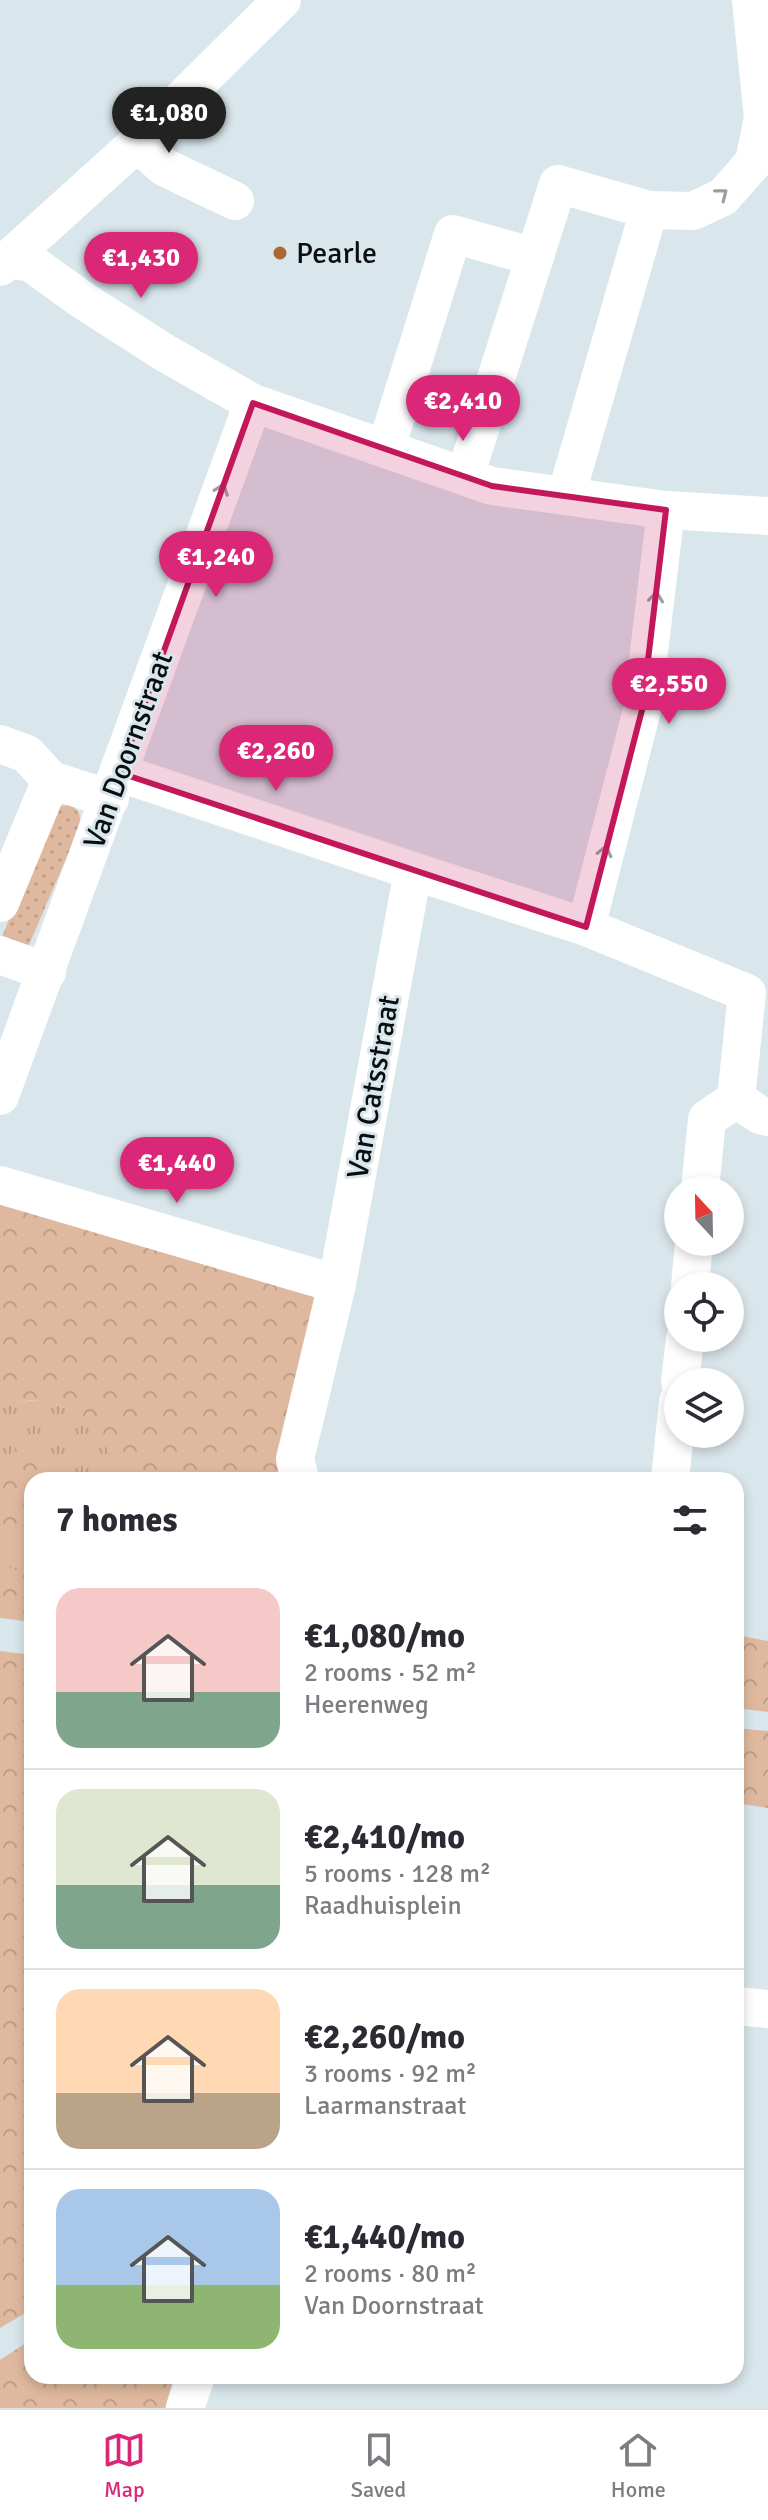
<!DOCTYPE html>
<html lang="en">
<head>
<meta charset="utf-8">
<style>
	body { margin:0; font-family:Signika,sans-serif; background:#f7f7f7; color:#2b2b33; height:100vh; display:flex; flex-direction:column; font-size:30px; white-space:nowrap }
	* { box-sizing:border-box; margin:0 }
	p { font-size:26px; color:#7c7c81 }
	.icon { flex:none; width:44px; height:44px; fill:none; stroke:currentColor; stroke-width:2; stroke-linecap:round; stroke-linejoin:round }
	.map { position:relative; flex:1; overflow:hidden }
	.details { position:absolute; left:24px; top:1472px; width:720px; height:912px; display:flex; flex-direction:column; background:#fff; border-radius:24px; box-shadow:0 4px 12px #0003 }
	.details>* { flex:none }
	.needle { width:52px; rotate:338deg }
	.controls { position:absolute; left:664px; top:1176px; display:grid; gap:16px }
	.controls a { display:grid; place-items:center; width:80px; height:80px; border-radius:50%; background:#fff; box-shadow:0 4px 12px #0003; font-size:40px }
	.price { position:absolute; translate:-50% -68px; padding:0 18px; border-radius:28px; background:#db2777; color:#fff; font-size:26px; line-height:52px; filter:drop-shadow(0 2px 4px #0008) }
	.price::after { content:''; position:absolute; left:50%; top:48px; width:24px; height:18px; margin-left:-12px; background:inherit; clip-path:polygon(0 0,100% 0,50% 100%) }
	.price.selected { background:#222; color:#fff }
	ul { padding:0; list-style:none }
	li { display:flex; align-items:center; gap:24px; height:200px; padding:0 32px }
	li+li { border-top:2px solid #e1e1e2 }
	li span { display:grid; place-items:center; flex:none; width:224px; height:160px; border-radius:24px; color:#555 }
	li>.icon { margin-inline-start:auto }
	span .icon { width:96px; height:96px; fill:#fffc; stroke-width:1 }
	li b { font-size:34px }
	h2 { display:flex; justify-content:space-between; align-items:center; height:96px; padding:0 32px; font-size:34px }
	.tab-bar { display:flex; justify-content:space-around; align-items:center; height:112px; border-top:2px solid #e1e1e2; background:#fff; font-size:22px; color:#7c7c81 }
	.tab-bar a { display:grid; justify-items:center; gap:4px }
	.tab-bar .selected { color:#db2777 }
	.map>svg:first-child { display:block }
	.grass { fill:url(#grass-tufts) }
	.forest { fill:url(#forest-crowns) }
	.garden { fill:url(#garden-dots) }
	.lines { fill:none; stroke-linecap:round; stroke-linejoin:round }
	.minor { stroke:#fff; stroke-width:38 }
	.oneway { stroke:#9d9f9f }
	.marked { fill:#c2185b; fill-opacity:0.2; stroke:#c2185b; stroke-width:6; stroke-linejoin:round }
	.poi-dot { fill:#aa6934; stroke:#d9e6eb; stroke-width:3 }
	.labels { text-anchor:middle; stroke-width:6; stroke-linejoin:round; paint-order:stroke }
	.poi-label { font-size:30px; fill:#0a0e10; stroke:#d9e6eb; text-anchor:start }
	.street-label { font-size:30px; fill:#0a0e10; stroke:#d9e6eb }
</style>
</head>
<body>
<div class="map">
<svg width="768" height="2408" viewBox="0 0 768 2408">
	<defs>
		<pattern id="grass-tufts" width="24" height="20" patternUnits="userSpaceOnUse" patternTransform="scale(2)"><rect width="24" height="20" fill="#dfb99f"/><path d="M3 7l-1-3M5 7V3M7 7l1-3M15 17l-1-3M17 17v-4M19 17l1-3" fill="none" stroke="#be9e88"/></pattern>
		<pattern id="forest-crowns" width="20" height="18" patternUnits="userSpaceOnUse" patternTransform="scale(2)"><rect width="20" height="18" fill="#dfb99f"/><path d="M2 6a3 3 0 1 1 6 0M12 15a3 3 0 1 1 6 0" fill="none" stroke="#be9e88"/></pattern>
		<pattern id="garden-dots" width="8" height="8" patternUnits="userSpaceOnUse" patternTransform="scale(2)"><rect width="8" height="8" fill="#dfb99f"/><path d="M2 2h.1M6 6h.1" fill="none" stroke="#be9e88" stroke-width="1.8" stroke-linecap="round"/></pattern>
	</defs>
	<rect width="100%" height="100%" fill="#d9e6eb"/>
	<polygon class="grass" points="46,1400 81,1415 108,1447 121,1479 32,1480 32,1563 23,1574 0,1563 0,1408 13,1402"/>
	<g class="forest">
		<path d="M 0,1200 L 321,1298 L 284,1480 L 121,1480 C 104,1427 59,1382 0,1408 Z"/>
		<polygon points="16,1447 71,1480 32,1480 32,1531 17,1546 0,1538 0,1481"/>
		<polygon points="0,1563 23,1573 32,1563 32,1622 0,1618"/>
		<polygon points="736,1635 768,1641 768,1712 736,1708"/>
		<polygon points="0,1651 32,1655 32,2309 0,2328"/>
		<polygon points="736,1728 768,1731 768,1808 736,1803"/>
		<polygon points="32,2339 32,2376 174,2376 165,2408 0,2408 0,2360"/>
	</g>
	<polygon class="garden" points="72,805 79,813 81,824 28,947 2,937 49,820 60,806"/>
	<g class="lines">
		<g class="minor">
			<polyline points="137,143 164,167 235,201"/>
			<polyline points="649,210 693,211 723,197 754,162 763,118 751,0"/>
			<polyline points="9,259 31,263 84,301 165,353 253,403 492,486 666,510 768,516"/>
			<polyline points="0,267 137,143 282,0"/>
			<polyline points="386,448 453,234 535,257"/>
			<polyline points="465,476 558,184 649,210 566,496"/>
			<polyline points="0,744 27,754 51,780 110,799"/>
			<polyline points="120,773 413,871"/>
			<polyline points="0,903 51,780"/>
			<polyline points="586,927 642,710 666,510"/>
			<polyline points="0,955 47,972"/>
			<polyline points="0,1096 253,403"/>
			<polyline points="736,1099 760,1115 768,1117"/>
			<polyline points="0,1185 337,1284"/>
			<polyline points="700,1190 707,1119 736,1099"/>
			<polyline points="690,1286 694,1242"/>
			<polyline points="680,1382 685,1338"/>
			<polyline points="300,1480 295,1459 337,1284 413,871 586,927 747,993 736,1099"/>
			<polyline points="670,1480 678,1401"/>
			<polyline points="736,2006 768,2009"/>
			<polyline points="185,2408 196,2376"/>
		</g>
	</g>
	<defs><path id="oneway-chevron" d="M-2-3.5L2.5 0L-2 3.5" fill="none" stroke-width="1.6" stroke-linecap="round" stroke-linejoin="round" transform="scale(2)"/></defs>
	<g class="oneway">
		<use href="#oneway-chevron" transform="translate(722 194) rotate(-38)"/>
		<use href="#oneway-chevron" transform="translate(222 489) rotate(-70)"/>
		<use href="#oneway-chevron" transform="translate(656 597) rotate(-83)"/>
		<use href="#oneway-chevron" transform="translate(605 851) rotate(-76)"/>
	</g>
	<path class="marked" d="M 253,403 L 492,486 L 666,510 L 642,710 L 586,927 L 120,773 Z"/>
	<circle class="poi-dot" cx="280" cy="253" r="8"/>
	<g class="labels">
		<g class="poi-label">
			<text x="296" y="263">Pearle</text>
		</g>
		<g class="street-label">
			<text transform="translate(128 750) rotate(-70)" y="10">Van Doornstraat</text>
			<text transform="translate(373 1087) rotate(-80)" y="10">Van Catsstraat</text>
		</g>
	</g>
</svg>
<div class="controls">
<a><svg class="needle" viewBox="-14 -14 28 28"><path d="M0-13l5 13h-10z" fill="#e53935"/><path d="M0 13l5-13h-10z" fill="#7c7c81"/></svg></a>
<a><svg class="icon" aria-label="locate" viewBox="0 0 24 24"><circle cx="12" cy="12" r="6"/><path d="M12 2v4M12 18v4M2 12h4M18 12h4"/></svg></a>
<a><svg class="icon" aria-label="layers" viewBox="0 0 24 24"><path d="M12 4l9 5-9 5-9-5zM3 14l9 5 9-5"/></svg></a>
</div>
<b class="price selected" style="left:169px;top:155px">€1,080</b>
<b class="price" style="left:141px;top:300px">€1,430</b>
<b class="price" style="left:463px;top:443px">€2,410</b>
<b class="price" style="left:216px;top:599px">€1,240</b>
<b class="price" style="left:669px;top:726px">€2,550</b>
<b class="price" style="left:276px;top:793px">€2,260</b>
<b class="price" style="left:177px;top:1205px">€1,440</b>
<section class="details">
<h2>7 homes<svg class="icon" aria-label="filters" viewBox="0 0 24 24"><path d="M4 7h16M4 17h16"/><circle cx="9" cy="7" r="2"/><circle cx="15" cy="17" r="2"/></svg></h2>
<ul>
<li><span style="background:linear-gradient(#f6c9c9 65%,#7fa58c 0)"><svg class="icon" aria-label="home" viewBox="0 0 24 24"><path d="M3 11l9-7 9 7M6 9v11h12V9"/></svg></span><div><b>€1,080/mo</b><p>2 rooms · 52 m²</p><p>Heerenweg</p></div></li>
<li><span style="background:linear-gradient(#dfe7d0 60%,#7fa58c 0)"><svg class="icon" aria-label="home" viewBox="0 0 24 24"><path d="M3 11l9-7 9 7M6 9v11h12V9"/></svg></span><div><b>€2,410/mo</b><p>5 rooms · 128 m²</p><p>Raadhuisplein</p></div></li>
<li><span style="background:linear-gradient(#ffd9b3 65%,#b9a48a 0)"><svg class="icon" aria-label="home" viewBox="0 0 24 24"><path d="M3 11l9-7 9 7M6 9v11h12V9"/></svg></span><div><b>€2,260/mo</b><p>3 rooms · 92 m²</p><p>Laarmanstraat</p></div></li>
<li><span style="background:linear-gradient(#a9c7e8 60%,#8fb573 0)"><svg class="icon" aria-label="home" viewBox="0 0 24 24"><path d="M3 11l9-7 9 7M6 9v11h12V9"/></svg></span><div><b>€1,440/mo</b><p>2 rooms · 80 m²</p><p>Van Doornstraat</p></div></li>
</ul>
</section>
</div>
<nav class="tab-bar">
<a class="selected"><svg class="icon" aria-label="map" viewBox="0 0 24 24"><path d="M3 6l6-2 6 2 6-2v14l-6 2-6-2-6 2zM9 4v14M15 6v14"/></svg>Map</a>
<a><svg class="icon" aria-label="saved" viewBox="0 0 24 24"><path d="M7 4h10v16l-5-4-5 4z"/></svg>Saved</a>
<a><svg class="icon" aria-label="home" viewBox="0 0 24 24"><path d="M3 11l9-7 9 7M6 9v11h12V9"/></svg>Home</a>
</nav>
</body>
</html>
